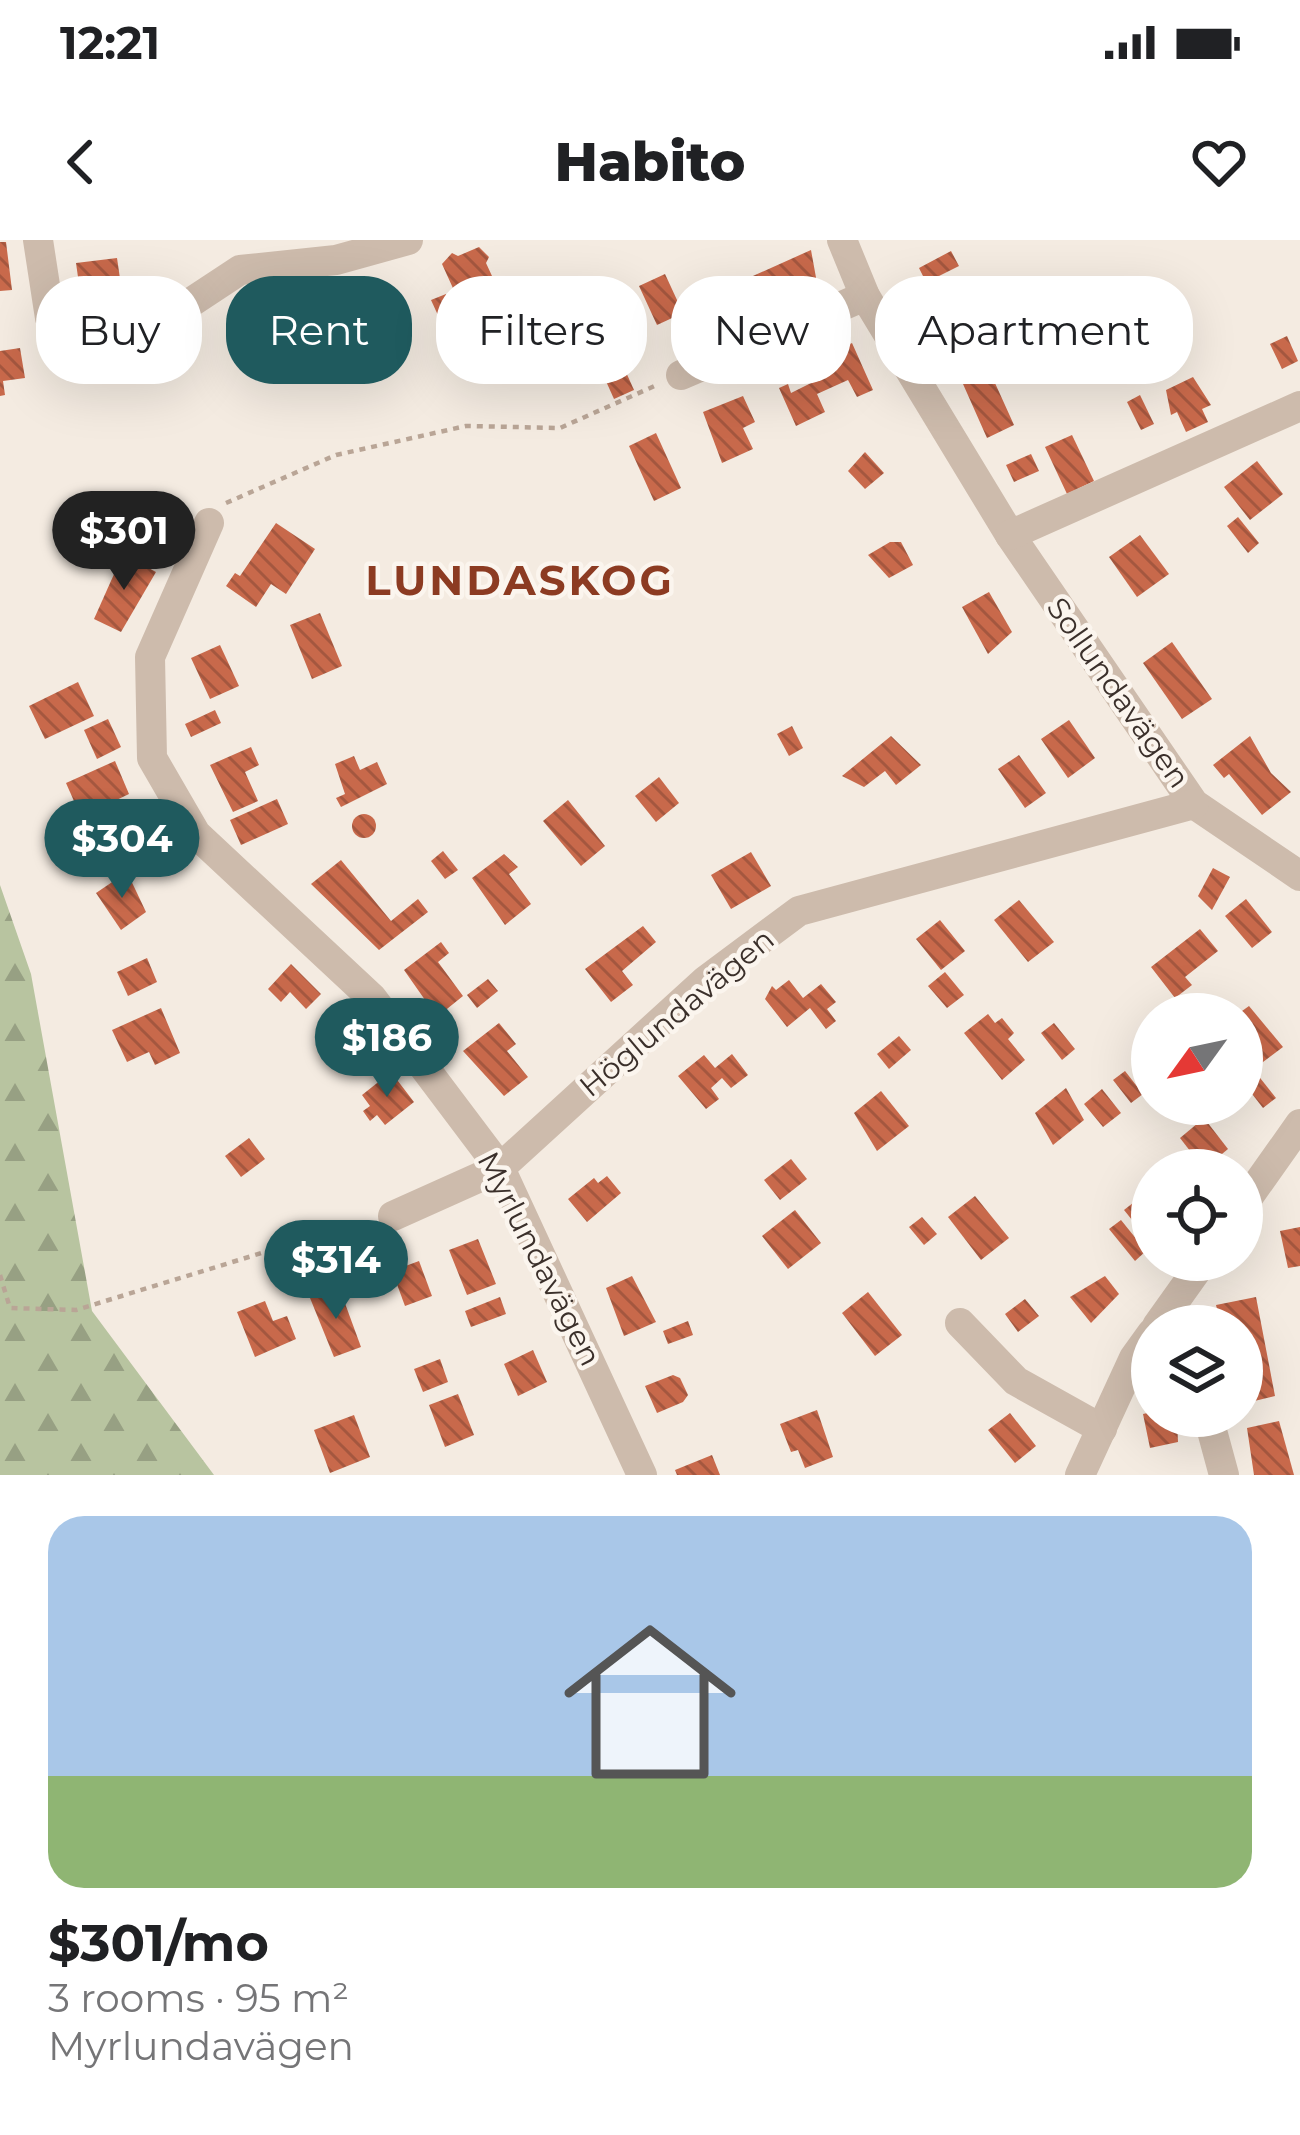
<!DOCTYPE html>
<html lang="en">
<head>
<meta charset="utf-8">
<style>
	body { margin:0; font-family:Montserrat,sans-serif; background:#f6f6f6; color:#202124; height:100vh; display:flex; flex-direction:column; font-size:45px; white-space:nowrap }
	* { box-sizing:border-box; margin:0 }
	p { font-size:39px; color:#757577 }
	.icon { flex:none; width:66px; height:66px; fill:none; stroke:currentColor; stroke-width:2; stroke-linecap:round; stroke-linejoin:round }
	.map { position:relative; height:1235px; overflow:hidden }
	.panel { display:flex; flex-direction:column; background:#fff; flex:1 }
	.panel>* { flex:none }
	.hud { position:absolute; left:36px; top:36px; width:1230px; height:108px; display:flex; gap:24px }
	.needle { width:78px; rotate:237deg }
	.controls { position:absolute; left:1131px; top:753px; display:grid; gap:24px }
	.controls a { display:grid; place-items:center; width:132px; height:132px; border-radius:50%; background:#fff; box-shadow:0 12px 48px #0002; font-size:60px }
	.price { position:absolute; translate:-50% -102px; padding:0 27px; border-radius:42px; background:#1f5a5e; color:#fff; font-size:39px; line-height:78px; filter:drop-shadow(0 3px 6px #0008) }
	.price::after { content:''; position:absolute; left:50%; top:72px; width:36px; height:27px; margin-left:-18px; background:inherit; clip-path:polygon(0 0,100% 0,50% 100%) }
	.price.selected { background:#222; color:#fff }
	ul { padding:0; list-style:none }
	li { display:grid; align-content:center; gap:24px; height:636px; padding:0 48px }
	li span { display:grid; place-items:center; height:372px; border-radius:36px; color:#555 }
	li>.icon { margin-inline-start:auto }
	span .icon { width:216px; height:216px; fill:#fffc; stroke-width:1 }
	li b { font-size:51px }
	.pill { padding:0 42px; border-radius:48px; background:#fff; box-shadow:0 12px 48px #0002; font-size:42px; line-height:108px }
	.pill.selected { background:#1f5a5e; color:#fff }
	.status { display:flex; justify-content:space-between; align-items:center; height:84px; padding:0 60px; background:#fff; direction:ltr }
	.status svg { height:33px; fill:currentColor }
	header { display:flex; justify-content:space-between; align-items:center; height:156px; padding:0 48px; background:#fff; font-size:54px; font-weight:800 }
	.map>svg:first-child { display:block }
	.forest { fill:url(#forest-firs) }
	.building { fill:url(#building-back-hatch) }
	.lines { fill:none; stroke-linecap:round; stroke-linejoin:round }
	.path { stroke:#b9a596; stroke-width:4.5; stroke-dasharray:6 6; stroke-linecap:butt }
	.minor { stroke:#cdbbac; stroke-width:30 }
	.labels { text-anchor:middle; stroke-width:9; stroke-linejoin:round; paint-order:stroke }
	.street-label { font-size:30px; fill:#3b302b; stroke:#fbf5ee }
	.district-label { font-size:42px; font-weight:bold; letter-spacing:3px; fill:#8c3b22; stroke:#fbf5ee }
</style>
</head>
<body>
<div class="status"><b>12:21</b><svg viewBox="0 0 49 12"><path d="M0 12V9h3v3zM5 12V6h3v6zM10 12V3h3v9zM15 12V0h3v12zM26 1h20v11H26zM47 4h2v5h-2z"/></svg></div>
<header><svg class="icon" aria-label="back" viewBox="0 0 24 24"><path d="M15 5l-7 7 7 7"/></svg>Habito<svg class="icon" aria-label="heart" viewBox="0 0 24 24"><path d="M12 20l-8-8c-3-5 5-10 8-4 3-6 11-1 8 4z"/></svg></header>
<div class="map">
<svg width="1300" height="1235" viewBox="0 0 1300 1235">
	<defs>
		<pattern id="forest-firs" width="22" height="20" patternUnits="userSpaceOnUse" patternTransform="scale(3)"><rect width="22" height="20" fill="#b8c4a0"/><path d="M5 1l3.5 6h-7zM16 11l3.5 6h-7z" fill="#97a083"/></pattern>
		<pattern id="building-back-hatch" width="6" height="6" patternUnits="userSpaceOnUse" patternTransform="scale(3)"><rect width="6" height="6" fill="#c8694b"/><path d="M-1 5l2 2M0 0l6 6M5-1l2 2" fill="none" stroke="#a4573f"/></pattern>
	</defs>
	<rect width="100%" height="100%" fill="#f4ebe1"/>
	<polygon class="forest" points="0,645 31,734 92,1071 214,1235 0,1235"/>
	<g class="building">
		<polygon points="0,2 6,2 12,50 0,51"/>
		<polygon points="479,7 489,17 486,23 504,62 467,79 442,24 452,13 458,16"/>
		<polygon points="811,10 817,43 770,64 773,71 752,81 735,44"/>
		<polygon points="951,11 959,26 937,37 965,89 938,104 910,51 926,42 919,28"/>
		<polygon points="117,18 123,59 82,65 76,23"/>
		<polygon points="665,34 683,73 657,85 639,46"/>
		<polygon points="1140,49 1150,52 1157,71 1109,98 1096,71"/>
		<polygon points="446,54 463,89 447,95 431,60"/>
		<polygon points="713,59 723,80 702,89 692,68"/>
		<polygon points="566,80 588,128 555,143 533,95"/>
		<polygon points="1087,86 1104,119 1090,126 1073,93"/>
		<polygon points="1287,96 1298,121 1282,129 1270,104"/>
		<polygon points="852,103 873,150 857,157 848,140 817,154 825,172 796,186 779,148 788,144 791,153 811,143 803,126"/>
		<polygon points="20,108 25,138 3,141 5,155 0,156 0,111"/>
		<polygon points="1002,111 1008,124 990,132 1014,185 987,198 963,144 975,138 970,126"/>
		<polygon points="625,130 634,150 614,159 605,139"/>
		<polygon points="1193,137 1211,165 1202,169 1208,182 1186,192 1177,172 1171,175 1166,150"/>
		<polygon points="1140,155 1154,184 1141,190 1127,162"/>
		<polygon points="743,156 755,182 743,188 753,209 722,223 703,172"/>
		<polygon points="656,193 681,248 654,261 629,206"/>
		<polygon points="1072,195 1094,241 1067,254 1045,207"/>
		<polygon points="865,212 884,233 865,249 848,231"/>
		<polygon points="1031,214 1039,231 1014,242 1006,225"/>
		<polygon points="1257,221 1283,254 1250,280 1224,247"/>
		<polygon points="1238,277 1259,303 1248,313 1227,286"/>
		<polygon points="276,283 315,309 286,354 271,344 256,367 226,346 235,333 240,336"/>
		<polygon points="1140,295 1169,334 1137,357 1109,317"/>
		<polygon points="890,302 901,302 913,325 889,338 868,315"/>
		<polygon points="123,314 156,332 121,392 94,379"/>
		<polygon points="989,352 1012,392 988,414 962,367"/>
		<polygon points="320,373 342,426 312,439 290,385"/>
		<polygon points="1172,402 1212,459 1182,479 1143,423"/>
		<polygon points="220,405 239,446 210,459 191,418"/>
		<polygon points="78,442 94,476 45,499 29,466"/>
		<polygon points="215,470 221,483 191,497 185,484"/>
		<polygon points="108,479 121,507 97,519 84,490"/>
		<polygon points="1069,480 1095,518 1068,538 1041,499"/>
		<polygon points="792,486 803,508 789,516 777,494"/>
		<polygon points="891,496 921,525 896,545 885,531 864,547 842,536"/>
		<polygon points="1250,496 1271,533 1291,552 1262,575 1229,534 1224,538 1213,525"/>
		<polygon points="251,507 259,525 245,532 258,561 233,572 210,525"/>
		<polygon points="1019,515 1046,553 1025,568 998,529"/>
		<polygon points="354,516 360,530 377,522 387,544 341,567 336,558 345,554 335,524"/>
		<polygon points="115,521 129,554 81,577 66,543"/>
		<polygon points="659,537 679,563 656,582 635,556"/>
		<polygon points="277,559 288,584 241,605 230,580"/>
		<polygon points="568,560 605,606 581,626 543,581"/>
		<circle cx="364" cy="586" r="12"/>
		<polygon points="443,611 458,630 445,639 431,621"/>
		<polygon points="751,612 771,646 731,669 711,635"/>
		<polygon points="504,614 518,627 509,634 531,664 505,685 472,638"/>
		<polygon points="341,620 391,681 418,659 428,672 379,710 311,644"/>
		<polygon points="1213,628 1230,637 1212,670 1198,656"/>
		<polygon points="127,632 146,672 121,690 96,653"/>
		<polygon points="1246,659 1272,692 1252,708 1225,676"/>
		<polygon points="1019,660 1054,702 1028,722 994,680"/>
		<polygon points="940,680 965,711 941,730 916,699"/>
		<polygon points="643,686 656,702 622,731 633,745 611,762 585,729"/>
		<polygon points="1200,689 1218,711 1185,737 1192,745 1175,758 1151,727"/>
		<polygon points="441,702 449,713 438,722 463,756 437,777 404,730"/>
		<polygon points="147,718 157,742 128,756 117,732"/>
		<polygon points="291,724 321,754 306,769 290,752 281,762 268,749"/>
		<polygon points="945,732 964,755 947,768 928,746"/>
		<polygon points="488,739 498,751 477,768 467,755"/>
		<polygon points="789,740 803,758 821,744 836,762 827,769 836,781 826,789 810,768 787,787 765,759 772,746 776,750"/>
		<polygon points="1249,766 1283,807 1259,825 1242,804 1242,771"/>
		<polygon points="161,768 180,813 155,825 149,812 127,822 112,790"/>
		<polygon points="988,774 995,783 1002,778 1014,793 1008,799 1025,820 1002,840 964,793"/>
		<polygon points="499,783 516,804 507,811 528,837 504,856 463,811"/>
		<polygon points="1054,783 1075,809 1062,820 1041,793"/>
		<polygon points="899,796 911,810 889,829 877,814"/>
		<polygon points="732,814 748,835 731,848 722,838 711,848 719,859 706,869 678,836 704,815 715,828"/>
		<polygon points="1253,829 1276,858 1263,868 1242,841"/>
		<polygon points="1125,831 1143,854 1131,863 1113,840"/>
		<polygon points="391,832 414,862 385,885 377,875 370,881 363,871 370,866 362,855"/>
		<polygon points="1066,848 1084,880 1053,905 1035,873"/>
		<polygon points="1102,849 1121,873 1103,887 1084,864"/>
		<polygon points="881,851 909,886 877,911 854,873"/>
		<polygon points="1204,878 1228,909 1204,929 1180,898"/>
		<polygon points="249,898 265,919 241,937 225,916"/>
		<polygon points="791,919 807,939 780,960 764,940"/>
		<polygon points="607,936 621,953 587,982 568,959 594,938 598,943"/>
		<polygon points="1152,948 1152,999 1149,1001 1124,970"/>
		<polygon points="975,956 1009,998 981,1020 948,977"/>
		<polygon points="795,970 821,1003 788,1029 762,996"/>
		<polygon points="922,977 937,994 924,1005 909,987"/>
		<polygon points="1121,980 1146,1011 1135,1021 1109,989"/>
		<polygon points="1300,987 1300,1026 1288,1028 1280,991"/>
		<polygon points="478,999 496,1044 467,1055 449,1010"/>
		<polygon points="377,1012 388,1041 373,1047 362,1018"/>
		<polygon points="419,1021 432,1056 405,1066 392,1031"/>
		<polygon points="632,1036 656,1082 624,1096 606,1048"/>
		<polygon points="1105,1036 1119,1054 1091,1083 1070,1057"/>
		<polygon points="339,1047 361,1107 334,1117 310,1058"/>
		<polygon points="868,1052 902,1095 875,1116 842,1073"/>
		<polygon points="500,1057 506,1074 471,1087 465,1071"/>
		<polygon points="1256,1057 1275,1156 1242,1164 1242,1086 1221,1086 1216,1065"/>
		<polygon points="1025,1059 1039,1076 1018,1092 1005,1074"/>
		<polygon points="265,1061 273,1081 287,1076 296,1099 255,1117 237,1072"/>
		<polygon points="688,1081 693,1095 668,1104 663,1091"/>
		<polygon points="533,1110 547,1142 518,1156 504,1124"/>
		<polygon points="440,1119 448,1142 423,1152 414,1129"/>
		<polygon points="673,1135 680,1138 688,1155 683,1162 657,1173 645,1146"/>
		<polygon points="458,1154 474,1195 445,1207 429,1165"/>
		<polygon points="817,1170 833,1217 805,1228 798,1210 791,1212 780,1184"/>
		<polygon points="1152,1172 1177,1180 1178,1202 1150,1208 1143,1174"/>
		<polygon points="1010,1173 1036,1206 1015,1223 988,1190"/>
		<polygon points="354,1175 370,1217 330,1233 314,1190"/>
		<polygon points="1279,1181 1294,1235 1254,1235 1247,1188"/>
		<polygon points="712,1215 720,1235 677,1235 675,1230"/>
	</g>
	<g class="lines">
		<g class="path">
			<polyline points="226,263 336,215 466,186 560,188 659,144"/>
			<polyline points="0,1035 10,1068 76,1070 304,1000"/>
		</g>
		<g class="minor">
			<polyline points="38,0 50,78 62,105 71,111 111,108 146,92 240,30 336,20 408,0"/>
			<polyline points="842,0 865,56 1010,295 1194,564 1300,636"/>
			<polyline points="681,135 865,56"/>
			<polyline points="209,283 150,417 152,518 196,594 372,758 500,928 642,1235"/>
			<polyline points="1010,295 1300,166"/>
			<polyline points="1242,966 1300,884"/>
			<polyline points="393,976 500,928 705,741 799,671 1194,564"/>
			<polyline points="960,1083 1016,1141 1102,1189"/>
			<polyline points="1157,1086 1204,1020"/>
			<polyline points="1208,1176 1224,1235"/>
			<polyline points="1080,1235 1134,1118 1152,1093"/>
		</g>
	</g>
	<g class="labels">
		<g class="street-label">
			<text transform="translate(1118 453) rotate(55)" y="10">Sollundavägen</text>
			<text transform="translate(677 773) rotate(-40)" y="10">Höglundavägen</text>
			<text transform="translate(539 1019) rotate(63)" y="10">Myrlundavägen</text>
		</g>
		<g class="district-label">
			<text x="520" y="355">LUNDASKOG</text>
		</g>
	</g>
</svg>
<div class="controls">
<a><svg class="needle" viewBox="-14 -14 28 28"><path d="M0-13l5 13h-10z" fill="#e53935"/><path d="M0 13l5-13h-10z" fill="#757577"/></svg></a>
<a><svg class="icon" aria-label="locate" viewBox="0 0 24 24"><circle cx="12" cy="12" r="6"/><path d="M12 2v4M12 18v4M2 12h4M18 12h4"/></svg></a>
<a><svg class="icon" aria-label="layers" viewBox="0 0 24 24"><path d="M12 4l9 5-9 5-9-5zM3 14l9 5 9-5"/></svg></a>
</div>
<b class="price selected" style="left:124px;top:353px">$301</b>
<b class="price" style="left:122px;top:661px">$304</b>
<b class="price" style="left:387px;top:860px">$186</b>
<b class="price" style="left:336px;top:1082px">$314</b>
<div class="hud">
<a class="pill">Buy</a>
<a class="pill selected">Rent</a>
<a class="pill">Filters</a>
<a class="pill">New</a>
<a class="pill">Apartment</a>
</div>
</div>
<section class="panel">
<ul>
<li><span style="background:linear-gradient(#a9c7e8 70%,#8fb573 0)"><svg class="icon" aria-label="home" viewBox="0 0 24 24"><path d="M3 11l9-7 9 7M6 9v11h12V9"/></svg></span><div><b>$301/mo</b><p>3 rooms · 95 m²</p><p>Myrlundavägen</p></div></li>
</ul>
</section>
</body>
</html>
